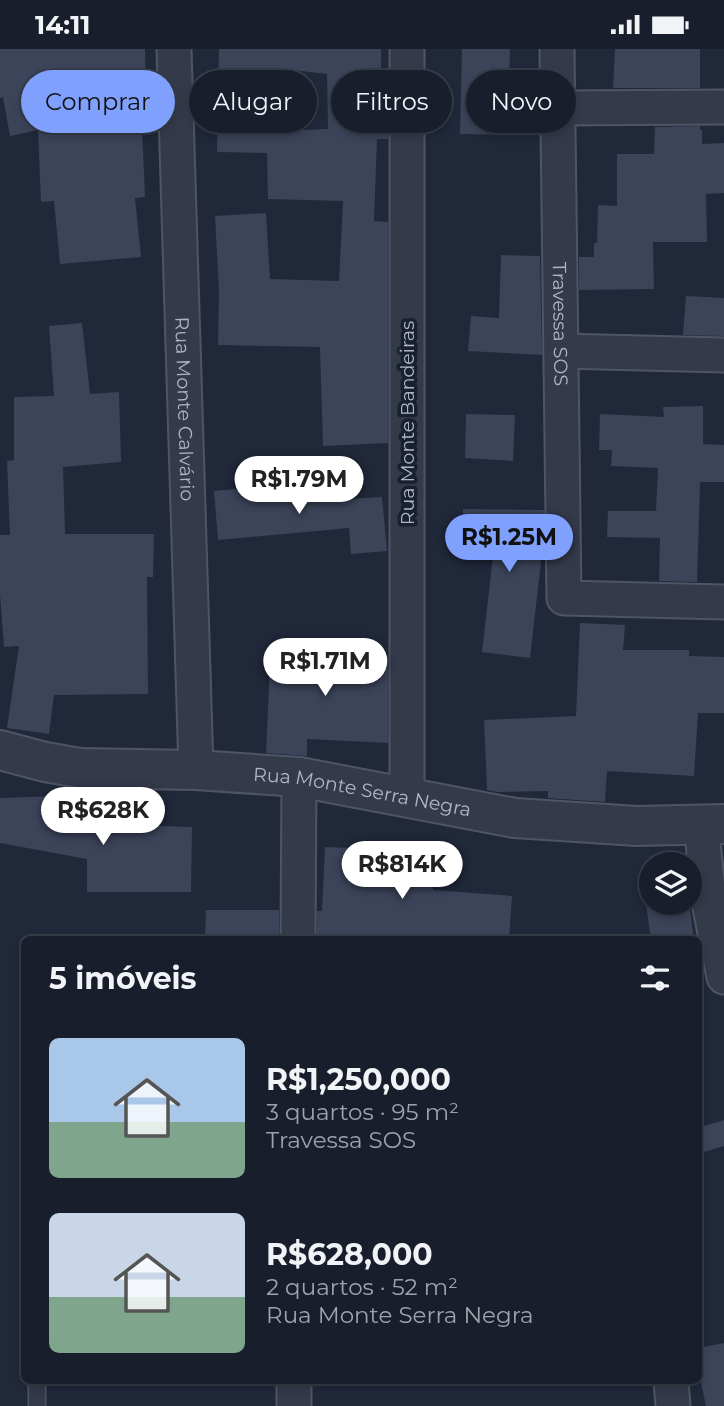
<!DOCTYPE html>
<html lang="pt">
<head>
<meta charset="utf-8">
<style>
	body { margin:0; font-family:Montserrat,sans-serif; background:#212734; color:#f1f3f6; height:100vh; display:flex; flex-direction:column; font-size:26px; white-space:nowrap }
	* { box-sizing:border-box; margin:0 }
	p { font-size:23px; color:#9fa2a9 }
	.icon { flex:none; width:38px; height:38px; fill:none; stroke:currentColor; stroke-width:2; stroke-linecap:round; stroke-linejoin:round }
	.map { position:relative; flex:1; overflow:hidden }
	.sheet { position:absolute; left:21px; top:887px; width:681px; height:448px; display:flex; flex-direction:column; background:#181e2c; border-radius:10px; box-shadow:0 4px 10px #0003,0 0 0 2px #363c48 }
	.sheet>* { flex:none }
	.top-card { position:absolute; left:21px; top:21px; width:682px; height:63px; display:flex; gap:14px }
	.tools { position:absolute; left:639px; top:803px; display:grid; gap:14px }
	.tools a { display:grid; place-items:center; width:63px; height:63px; border-radius:50%; background:#181e2c; box-shadow:0 4px 10px #0003,0 0 0 2px #363c48; font-size:35px }
	.price { position:absolute; translate:-50% -60px; padding:0 16px; border-radius:24px; background:#fff; color:#222; font-size:23px; line-height:46px; filter:drop-shadow(0 2px 4px #0008) }
	.price::after { content:''; position:absolute; left:50%; top:42px; width:21px; height:16px; margin-left:-10px; background:inherit; clip-path:polygon(0 0,100% 0,50% 100%) }
	.price.on { background:#7fa0fc; color:#111 }
	ul { padding:0; list-style:none }
	li { display:flex; align-items:center; gap:21px; height:175px; padding:0 28px }
	li span { display:grid; place-items:center; flex:none; width:196px; height:140px; border-radius:10px; color:#555 }
	li>.icon { margin-inline-start:auto }
	span .icon { width:84px; height:84px; fill:#fffc; stroke-width:1 }
	li b { font-size:30px }
	h2 { display:flex; justify-content:space-between; align-items:center; height:84px; padding:0 28px; font-size:30px }
	.chip { padding:0 24px; border-radius:32px; background:#181e2c; box-shadow:0 4px 10px #0003,0 0 0 2px #363c48; font-size:24px; line-height:63px }
	.chip.on { background:#7fa0fc; color:#111 }
	.status { display:flex; justify-content:space-between; align-items:center; height:49px; padding:0 35px; background:#181e2c; direction:ltr }
	.status svg { height:19px; fill:currentColor }
	.map>svg:first-child { display:block }
	.building { fill:#3c445a; fill-rule:evenodd }
	.lines { fill:none; stroke-linecap:round; stroke-linejoin:round }
	.service-casing { stroke:#4f5565; stroke-width:19 }
	.minor-casing { stroke:#4f5565; stroke-width:37 }
	.tertiary-casing { stroke:#4f5565; stroke-width:42 }
	.service { stroke:#343a4a; stroke-width:16 }
	.minor { stroke:#343a4a; stroke-width:33 }
	.tertiary { stroke:#343a4a; stroke-width:38 }
	.labels { text-anchor:middle; stroke-width:7; stroke-linejoin:round; paint-order:stroke }
	.street-label { font-size:19px; fill:#afb5c6; stroke:#19202f }
</style>
</head>
<body>
<div class="status"><b>14:11</b><svg viewBox="0 0 49 12"><path d="M0 12V9h3v3zM5 12V6h3v6zM10 12V3h3v9zM15 12V0h3v12zM26 1h20v11H26zM47 4h2v5h-2z"/></svg></div>
<div class="map">
<svg width="724" height="1357" viewBox="0 0 724 1357">
	<rect width="100%" height="100%" fill="#20283a"/>
	<g class="building">
		<polygon points="0,0 145,0 146,48 149,48 151,78 142,78 145,148 135,149 141,208 60,215 54,152 41,153 38,81 10,87 3,48 0,49"/>
		<path d="M 219,0 L 381,0 L 381,27 L 388,27 L 388,90 L 377,90 L 374,172 L 388,173 L 388,394 L 323,397 L 320,298 L 218,296 L 219,243 L 215,167 L 266,164 L 270,230 L 339,232 L 343,152 L 268,150 L 267,104 L 217,103 ZM 275,19 L 327,25 L 328,80 L 276,82 Z"/>
		<polygon points="462,0 510,0 509,32 532,33 530,86 460,85"/>
		<polygon points="615,0 700,0 700,39 613,39"/>
		<polygon points="700,77 700,81 702,81 702,95 724,94 724,144 706,145 707,193 653,193 654,240 579,241 579,208 594,208 594,194 597,194 598,156 617,157 617,105 654,105 655,78"/>
		<polygon points="501,206 540,207 542,306 468,302 471,267 499,269"/>
		<polygon points="686,247 724,249 724,287 683,286"/>
		<polygon points="82,274 90,345 119,343 121,413 63,418 65,485 154,485 153,528 147,528 148,645 54,646 49,685 7,679 19,597 4,598 0,545 0,486 10,486 7,412 14,411 14,348 54,347 49,277"/>
		<polygon points="703,357 703,395 724,396 724,433 700,433 697,533 659,532 660,489 607,488 608,462 656,462 658,419 611,417 612,401 599,401 600,365 664,368 663,358"/>
		<polygon points="466,365 515,366 513,412 465,409"/>
		<polygon points="302,434 303,453 382,448 387,502 351,505 349,479 218,491 214,442"/>
		<polygon points="463,460 544,461 544,487 530,609 482,603 494,499 462,499"/>
		<polygon points="580,574 625,576 623,601 689,601 689,607 724,608 724,664 698,664 694,727 607,722 605,753 548,749 548,742 498,743 487,741 484,671 576,667"/>
		<polygon points="271,594 310,596 310,602 388,606 388,694 307,690 307,707 266,704"/>
		<polygon points="59,747 59,774 127,774 127,776 192,778 191,843 87,843 87,810 0,794 0,749"/>
		<polygon points="325,798 434,802 433,841 512,847 509,891 317,891 317,862 322,862"/>
		<polygon points="651,839 651,854 689,854 694,891 651,891 644,840"/>
		<polygon points="206,861 279,861 279,891 205,891"/>
		<polygon points="724,1071 724,1097 698,1105 698,1079"/>
		<polygon points="724,1294 724,1357 706,1357 701,1333 698,1333 698,1299"/>
	</g>
	<g class="lines">
		<g class="service-casing">
			<polyline id="service" points="37,1332 37,1357"/>
		</g>
		<g class="minor-casing">
			<g id="minor">
				<path id="s1" d="M 174,0 L 196,721"/>
				<path id="s2" d="M 557,0 L 564,549 L 724,553"/>
				<polyline points="558,59 724,58"/>
				<polyline points="561,302 724,306"/>
				<polyline points="407,749 407,0"/>
				<polyline points="701,776 710,859 724,928"/>
				<polyline points="298,891 299,728"/>
				<polyline points="671,1332 673,1357"/>
				<polyline points="294,1357 294,1332"/>
			</g>
		</g>
		<g class="tertiary-casing">
			<g id="tertiary">
				<path id="s3" d="M 0,701 L 45,713 L 80,719 L 196,721 L 299,728 L 515,769 L 637,777 L 724,775"/>
			</g>
		</g>
		<use href="#service" class="service"/>
		<use href="#minor" class="minor"/>
		<use href="#tertiary" class="tertiary"/>
	</g>
	<g class="labels">
		<g class="street-label">
			<text dy="7" stroke="none"><textPath href="#s2" startOffset="275">Travessa SOS</textPath></text>
			<text dy="7" stroke="none"><textPath href="#s1" startOffset="360">Rua Monte Calvário</textPath></text>
			<text transform="translate(407 374) rotate(-90)" y="7">Rua Monte Bandeiras</text>
			<text dy="7" stroke="none"><textPath href="#s3" startOffset="366">Rua Monte Serra Negra</textPath></text>
		</g>
	</g>
</svg>
<div class="tools">
<a><svg class="icon" aria-label="layers" viewBox="0 0 24 24"><path d="M12 4l9 5-9 5-9-5zM3 14l9 5 9-5"/></svg></a>
</div>
<b class="price" style="left:299px;top:467px">R$1.79M</b>
<b class="price on" style="left:509px;top:525px">R$1.25M</b>
<b class="price" style="left:325px;top:649px">R$1.71M</b>
<b class="price" style="left:103px;top:798px">R$628K</b>
<b class="price" style="left:402px;top:852px">R$814K</b>
<div class="top-card">
<a class="chip on">Comprar</a>
<a class="chip">Alugar</a>
<a class="chip">Filtros</a>
<a class="chip">Novo</a>
</div>
<section class="sheet">
<h2>5 imóveis<svg class="icon" aria-label="filters" viewBox="0 0 24 24"><path d="M4 7h16M4 17h16"/><circle cx="9" cy="7" r="2"/><circle cx="15" cy="17" r="2"/></svg></h2>
<ul>
<li><span style="background:linear-gradient(#a9c7e8 60%,#7fa58c 0)"><svg class="icon" aria-label="home" viewBox="0 0 24 24"><path d="M3 11l9-7 9 7M6 9v11h12V9"/></svg></span><div><b>R$1,250,000</b><p>3 quartos · 95 m²</p><p>Travessa SOS</p></div></li>
<li><span style="background:linear-gradient(#c9d6e8 60%,#7fa58c 0)"><svg class="icon" aria-label="home" viewBox="0 0 24 24"><path d="M3 11l9-7 9 7M6 9v11h12V9"/></svg></span><div><b>R$628,000</b><p>2 quartos · 52 m²</p><p>Rua Monte Serra Negra</p></div></li>
</ul>
</section>
</div>
</body>
</html>
